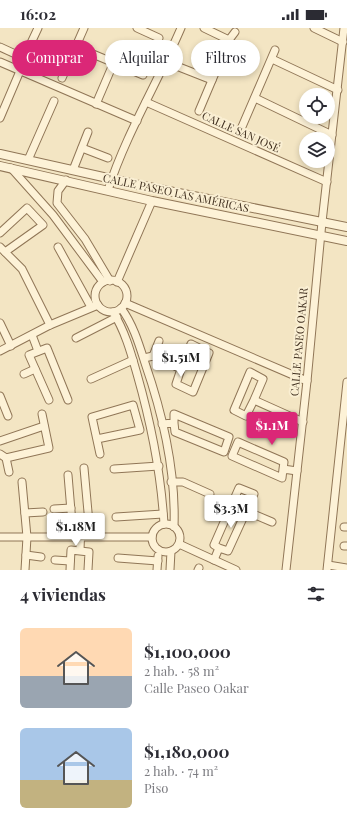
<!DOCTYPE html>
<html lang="es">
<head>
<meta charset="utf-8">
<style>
	body { margin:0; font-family:"Playfair Display",serif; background:#f7f7f7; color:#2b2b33; height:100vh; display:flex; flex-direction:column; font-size:15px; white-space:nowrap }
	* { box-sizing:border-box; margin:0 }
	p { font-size:13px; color:#7c7c81 }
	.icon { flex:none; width:22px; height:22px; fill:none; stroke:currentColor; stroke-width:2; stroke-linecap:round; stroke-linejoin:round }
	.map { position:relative; height:542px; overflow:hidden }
	.details { display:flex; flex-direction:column; background:#fff; flex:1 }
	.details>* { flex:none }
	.top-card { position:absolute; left:12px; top:12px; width:323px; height:36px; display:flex; gap:8px }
	.fabs { position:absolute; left:299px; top:60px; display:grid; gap:8px }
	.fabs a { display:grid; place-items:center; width:36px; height:36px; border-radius:50%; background:#fff; box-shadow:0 2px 6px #0003; font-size:20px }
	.price { position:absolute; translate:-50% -34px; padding:0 9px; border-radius:4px; background:#fff; color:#222; font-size:13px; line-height:26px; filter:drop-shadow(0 1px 2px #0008) }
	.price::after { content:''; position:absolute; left:50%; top:24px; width:12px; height:9px; margin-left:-6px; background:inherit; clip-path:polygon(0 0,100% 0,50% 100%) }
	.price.selected { background:#db2777; color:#fff }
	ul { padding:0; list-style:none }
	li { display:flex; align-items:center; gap:12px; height:100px; padding:0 20px }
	li span { display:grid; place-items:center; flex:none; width:112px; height:80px; border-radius:6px; color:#555 }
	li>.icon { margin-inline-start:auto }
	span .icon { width:48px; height:48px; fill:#fffc; stroke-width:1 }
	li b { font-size:17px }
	h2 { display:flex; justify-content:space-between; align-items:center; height:48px; padding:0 20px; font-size:17px }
	.tag { padding:0 14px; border-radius:18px; background:#fff; box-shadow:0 2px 6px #0003; font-size:14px; line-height:36px }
	.tag.selected { background:#db2777; color:#fff }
	.status { display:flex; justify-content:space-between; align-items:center; height:28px; padding:0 20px; background:#fff; direction:ltr }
	.status svg { height:11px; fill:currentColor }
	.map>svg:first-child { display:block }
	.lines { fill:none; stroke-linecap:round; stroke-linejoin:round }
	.minor-casing { stroke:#907657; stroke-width:9 }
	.tertiary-casing { stroke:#907657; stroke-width:10 }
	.minor { stroke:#fdf2d7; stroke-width:7 }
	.tertiary { stroke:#fdf2d7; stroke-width:8 }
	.labels { text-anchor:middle; stroke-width:4; stroke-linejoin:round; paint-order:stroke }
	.street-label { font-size:11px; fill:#3e2d1d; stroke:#faefd3 }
</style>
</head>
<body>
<div class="status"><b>16:02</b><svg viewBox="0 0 49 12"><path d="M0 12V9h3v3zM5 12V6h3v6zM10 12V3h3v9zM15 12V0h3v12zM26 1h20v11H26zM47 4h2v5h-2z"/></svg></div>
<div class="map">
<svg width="347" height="542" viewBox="0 0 347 542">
	<rect width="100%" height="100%" fill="#f3e5c3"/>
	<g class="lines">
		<g class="minor-casing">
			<g id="minor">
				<polyline points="204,0 229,12"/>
				<polyline points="314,0 343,14"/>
				<polyline points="0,19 24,30 38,0"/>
				<polyline points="76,19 143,47 159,10 137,0"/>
				<polyline points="151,28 212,52"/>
				<polyline points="272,31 338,62"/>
				<polyline points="0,34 137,93"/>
				<polyline points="62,50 84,0"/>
				<polyline points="255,70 332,107"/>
				<polyline points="146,74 327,154"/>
				<polyline points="96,76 111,41"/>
				<polyline points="199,83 229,12 235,4"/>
				<polyline points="0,90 20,43"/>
				<polyline points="241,101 275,22"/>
				<polyline points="82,120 108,130"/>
				<polyline points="28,132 54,73"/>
				<polyline points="11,140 53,187 103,254"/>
				<polyline points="73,142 88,104"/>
				<polyline points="66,152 58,163 57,175 85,211 110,253"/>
				<path d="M 108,162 C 126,106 158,54 181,0"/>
				<polyline points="0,205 27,180 43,197 5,224"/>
				<polyline points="0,219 22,241 50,297"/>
				<polyline points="58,219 91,279"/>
				<circle cx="111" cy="268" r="16"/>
				<polyline points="117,254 152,173"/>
				<polyline points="125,275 307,353"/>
				<path d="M 121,280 C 133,296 139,316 145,335 C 163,387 176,444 174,499"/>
				<path d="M 113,284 C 125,303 131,325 137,346 C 151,395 161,445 164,496"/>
				<polyline points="0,295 11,318"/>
				<polyline points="32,307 38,323"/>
				<polyline points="76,310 117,289"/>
				<polyline points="0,323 50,297 98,277"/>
				<polyline points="153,328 159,313"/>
				<polyline points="144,330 153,328 181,341 191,316 209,325 193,364 176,356 181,341"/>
				<polyline points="24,346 35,341"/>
				<polyline points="91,351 133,332"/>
				<polyline points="0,368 8,388"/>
				<polyline points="49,372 29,327 47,320 68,372"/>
				<polyline points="254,372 246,388 234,382 250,344 263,351 254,372 303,394"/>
				<polyline points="162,396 174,395 174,386 229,409 224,424 175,404 174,395"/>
				<polyline points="97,411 140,402 133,377 92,389 100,426"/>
				<polyline points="0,413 44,398"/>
				<polyline points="0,426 6,430 9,444"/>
				<polyline points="6,430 49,420 42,386"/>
				<polyline points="114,441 159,438"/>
				<polyline points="283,441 282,450 232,428 238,414 284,434 283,441 297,443"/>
				<polyline points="68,447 72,495 89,495 84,440"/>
				<polyline points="22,454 27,509 25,542"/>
				<polyline points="171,454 183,454 210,466"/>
				<polyline points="54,481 71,480"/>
				<polyline points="246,483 272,494"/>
				<polyline points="25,485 43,484"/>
				<polyline points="116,489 163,486"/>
				<circle cx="166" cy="510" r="14"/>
				<polyline points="344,499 347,499"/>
				<polyline points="0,509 152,509"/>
				<polyline points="179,516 236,542"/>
				<polyline points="344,518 347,518"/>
				<polyline points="80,522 81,495"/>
				<polyline points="26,527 41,529"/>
				<polyline points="118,530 158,533"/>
				<polyline points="55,532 70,533"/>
				<polyline points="214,532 219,520 214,517 239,460 254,466 228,523 219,520"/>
				<polyline points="328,537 347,540"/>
				<polyline points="70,542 71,522 89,524 88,542"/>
				<polyline points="157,542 158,528"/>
				<polyline points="170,542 171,523"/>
				<polyline points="198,542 199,540"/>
				<polyline points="286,542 307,353 322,194 344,0"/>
				<polyline points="327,542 347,354"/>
			</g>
		</g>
		<g class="tertiary-casing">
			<g id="tertiary">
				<polyline points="0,126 139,157 347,199"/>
				<polyline points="0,138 152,173 347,213"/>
			</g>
		</g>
		<use href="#minor" class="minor"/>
		<use href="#tertiary" class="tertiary"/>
	</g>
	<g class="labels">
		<g class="street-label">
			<text transform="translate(241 104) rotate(24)" y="4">CALLE SAN JOSÉ</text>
			<text transform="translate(176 165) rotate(12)" y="4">CALLE PASEO LAS AMÉRICAS</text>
			<text transform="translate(299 314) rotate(-85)" y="4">CALLE PASEO OAKAR</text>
		</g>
	</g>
</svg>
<div class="fabs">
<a><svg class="icon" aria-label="locate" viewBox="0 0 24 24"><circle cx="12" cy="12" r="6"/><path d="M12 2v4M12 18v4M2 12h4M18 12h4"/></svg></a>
<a><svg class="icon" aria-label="layers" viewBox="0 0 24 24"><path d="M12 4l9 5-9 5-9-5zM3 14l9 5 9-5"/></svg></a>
</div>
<b class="price" style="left:181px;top:350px">$1.51M</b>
<b class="price selected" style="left:272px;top:418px">$1.1M</b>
<b class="price" style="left:231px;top:501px">$3.3M</b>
<b class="price" style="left:76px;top:519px">$1.18M</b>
<div class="top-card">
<a class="tag selected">Comprar</a>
<a class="tag">Alquilar</a>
<a class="tag">Filtros</a>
</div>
</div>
<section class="details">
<h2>4 viviendas<svg class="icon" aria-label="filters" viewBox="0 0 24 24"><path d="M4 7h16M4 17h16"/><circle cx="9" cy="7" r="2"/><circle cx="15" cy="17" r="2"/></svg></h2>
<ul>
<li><span style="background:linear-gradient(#ffd9b3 60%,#9aa5b1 0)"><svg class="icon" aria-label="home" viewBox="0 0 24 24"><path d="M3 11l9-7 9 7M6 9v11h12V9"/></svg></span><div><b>$1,100,000</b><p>2 hab. · 58 m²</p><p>Calle Paseo Oakar</p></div></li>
<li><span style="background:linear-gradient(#a9c7e8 65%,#c2b280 0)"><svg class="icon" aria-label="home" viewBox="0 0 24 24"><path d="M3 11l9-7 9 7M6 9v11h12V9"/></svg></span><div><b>$1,180,000</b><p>2 hab. · 74 m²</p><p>Piso</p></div></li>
</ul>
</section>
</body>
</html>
